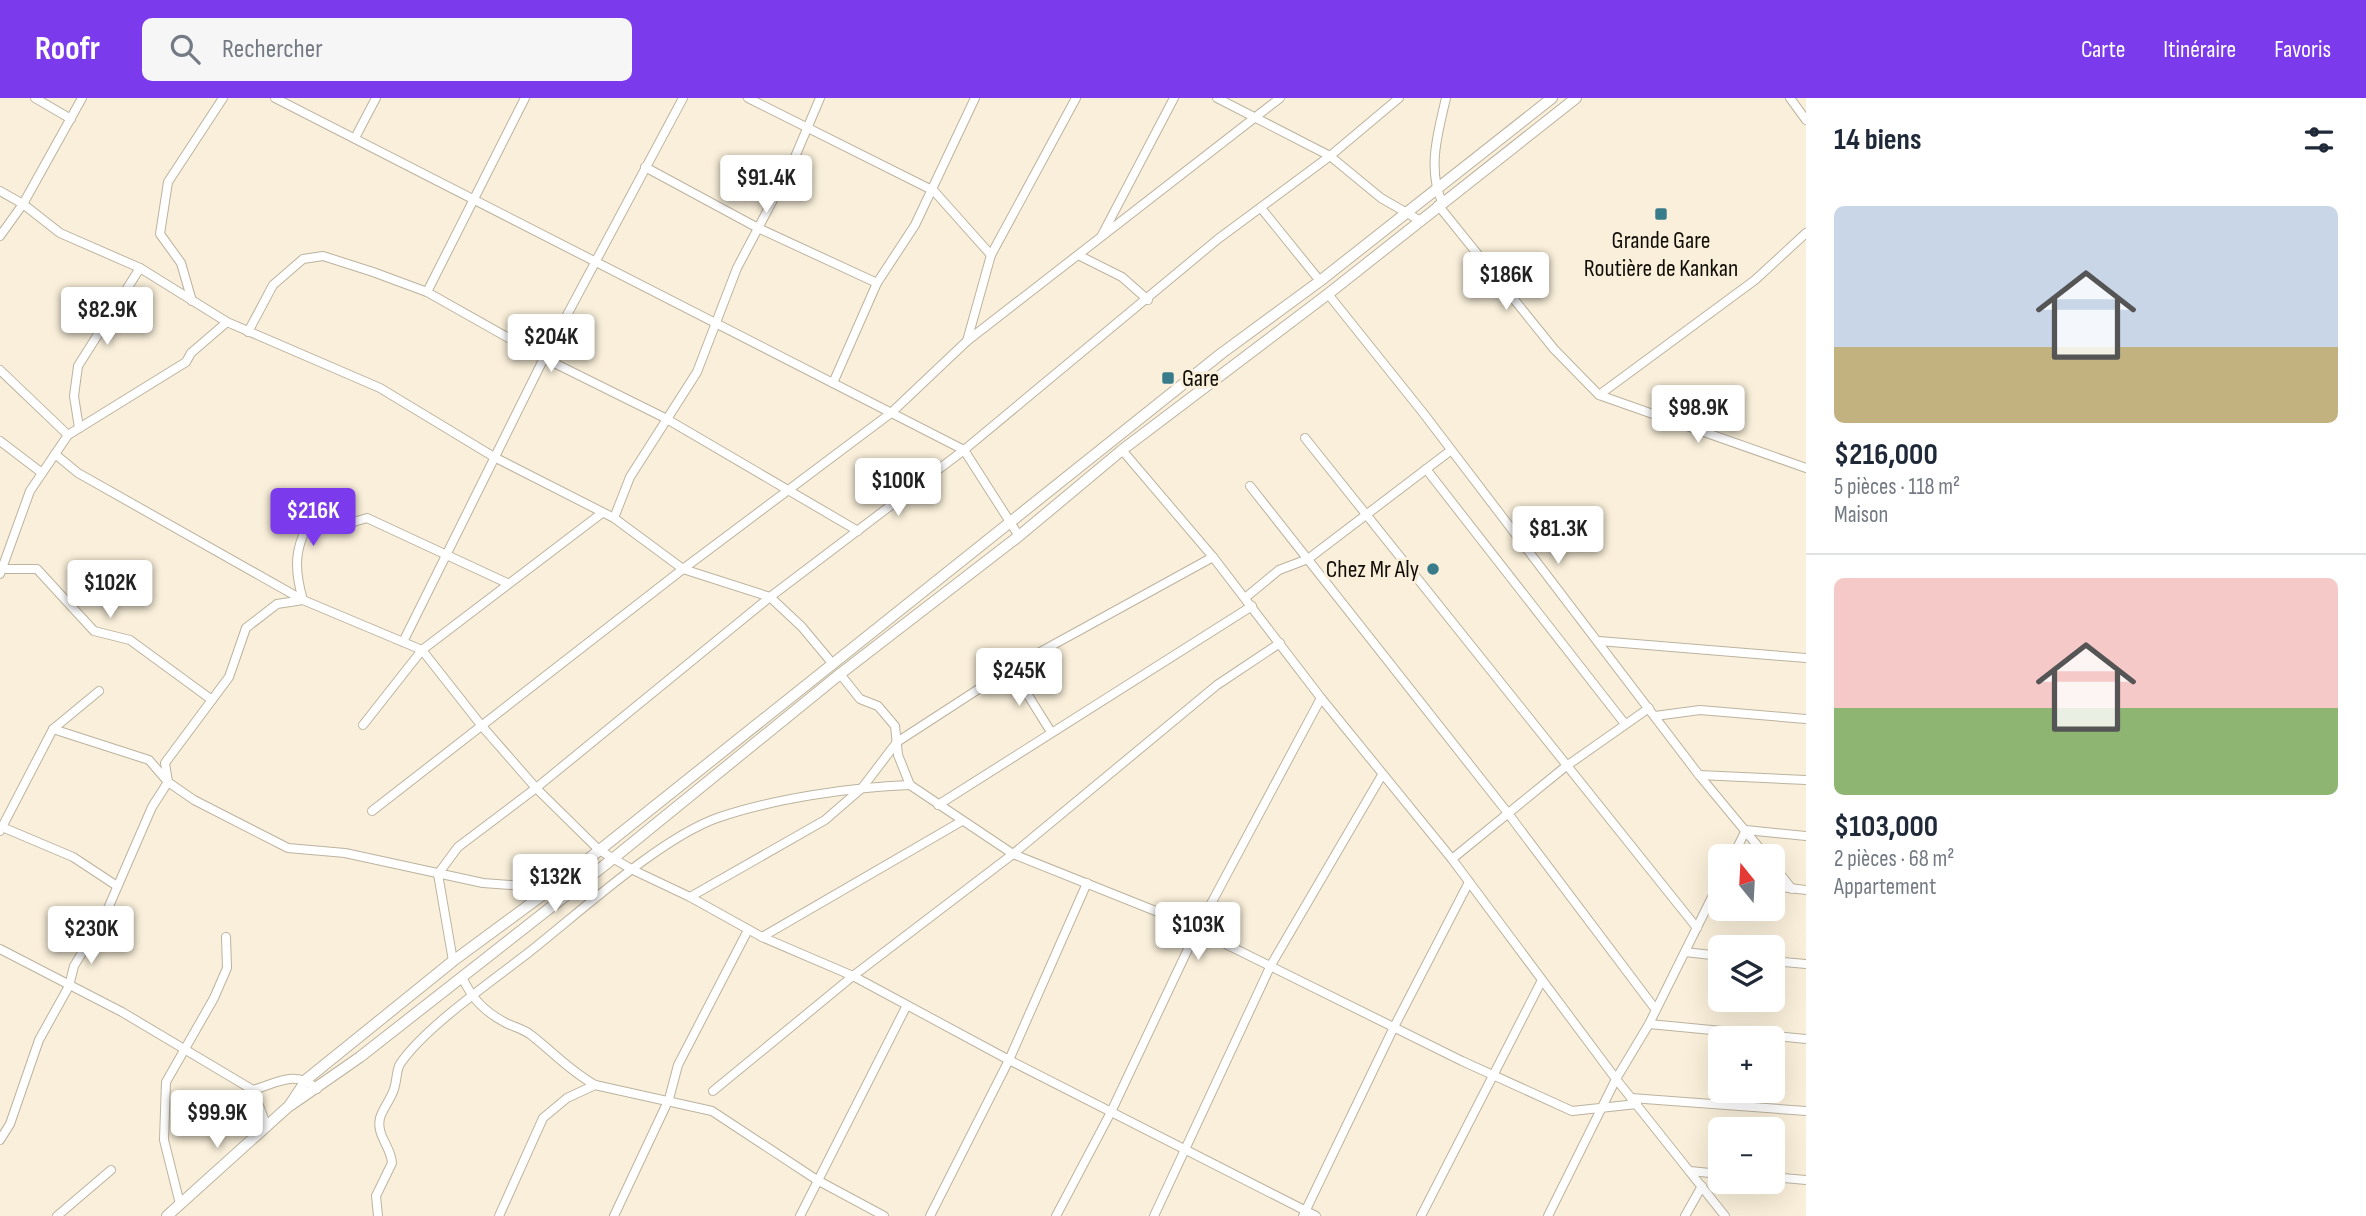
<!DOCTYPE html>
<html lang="fr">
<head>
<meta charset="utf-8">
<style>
	body { margin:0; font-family:"Sofia Sans Condensed",sans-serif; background:#f6f6f7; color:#1f2937; height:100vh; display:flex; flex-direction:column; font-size:26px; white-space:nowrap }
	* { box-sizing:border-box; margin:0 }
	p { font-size:23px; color:#747a83 }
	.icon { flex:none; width:38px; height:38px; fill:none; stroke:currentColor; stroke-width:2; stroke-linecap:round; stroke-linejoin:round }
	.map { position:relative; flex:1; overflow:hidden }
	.sheet { display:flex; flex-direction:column; background:#fff; width:560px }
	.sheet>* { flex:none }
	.needle { width:46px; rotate:342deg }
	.controls { position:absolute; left:1708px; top:746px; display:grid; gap:14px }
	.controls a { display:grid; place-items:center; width:77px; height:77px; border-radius:10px; background:#fff; box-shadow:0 7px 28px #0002; font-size:35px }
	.price { position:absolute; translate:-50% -60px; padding:0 16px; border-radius:7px; background:#fff; color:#222; font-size:23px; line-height:46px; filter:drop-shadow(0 2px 4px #0008) }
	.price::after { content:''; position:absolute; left:50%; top:42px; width:21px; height:16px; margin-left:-10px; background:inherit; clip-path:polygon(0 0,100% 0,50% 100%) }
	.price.active { background:#7c3aed; color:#fff }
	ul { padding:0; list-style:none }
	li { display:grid; align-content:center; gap:14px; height:371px; padding:0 28px }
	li+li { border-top:2px solid #e0e1e3 }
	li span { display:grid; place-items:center; height:217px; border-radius:10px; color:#555 }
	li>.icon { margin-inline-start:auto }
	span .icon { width:126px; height:126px; fill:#fffc; stroke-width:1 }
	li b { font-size:30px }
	h2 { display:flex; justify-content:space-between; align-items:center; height:84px; padding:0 28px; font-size:30px }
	header { display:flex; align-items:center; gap:42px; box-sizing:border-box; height:98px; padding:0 35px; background:#7c3aed; color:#fff }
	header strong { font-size:33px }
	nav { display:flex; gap:38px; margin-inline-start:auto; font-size:24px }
	.search { width:490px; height:63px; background:#f6f6f7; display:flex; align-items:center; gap:18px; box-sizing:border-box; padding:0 24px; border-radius:10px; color:#747a83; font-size:26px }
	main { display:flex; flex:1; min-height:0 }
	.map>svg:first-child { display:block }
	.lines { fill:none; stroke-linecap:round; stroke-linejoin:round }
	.minor-casing { stroke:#bcb39f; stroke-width:10 }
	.secondary-casing { stroke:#bcb39f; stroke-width:12 }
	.minor { stroke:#fff; stroke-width:8 }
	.secondary { stroke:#fff; stroke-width:10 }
	.poi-dot { fill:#387b8b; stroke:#f9efda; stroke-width:2.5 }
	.labels { text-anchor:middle; stroke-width:6; stroke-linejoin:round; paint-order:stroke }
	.poi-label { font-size:24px; fill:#100d07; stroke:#f9efda }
</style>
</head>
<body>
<header>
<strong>Roofr</strong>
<div class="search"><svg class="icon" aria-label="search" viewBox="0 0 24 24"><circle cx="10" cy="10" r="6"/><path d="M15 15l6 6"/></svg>Rechercher</div>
<nav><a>Carte</a><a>Itinéraire</a><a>Favoris</a></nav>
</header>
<main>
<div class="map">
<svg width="1806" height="1118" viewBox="0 0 1806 1118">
	<rect width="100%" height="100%" fill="#f9efda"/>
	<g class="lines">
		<g class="minor-casing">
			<g id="minor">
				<polyline points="35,0 71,21"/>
				<polyline points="275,0 964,352 1019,438"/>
				<polyline points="748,0 934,93 991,157"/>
				<polyline points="1217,0 1330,58 1381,100 1419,122"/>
				<polyline points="1790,0 1806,22"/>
				<polyline points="355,40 376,0"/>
				<polyline points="645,69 758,130 877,185"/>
				<polyline points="0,93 23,106 60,135 140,170 227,224 380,290 494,359 614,420 683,471 770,499 802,529 832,565"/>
				<path d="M 1442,104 C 1427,71 1438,34 1446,0"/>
				<polyline points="1438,107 1554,251 1599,297 1806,370"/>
				<polyline points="1261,110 1320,183"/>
				<polyline points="1102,137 1174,0"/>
				<polyline points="0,138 23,106 82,0"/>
				<polyline points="1080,158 1122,179 1148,202"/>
				<polyline points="427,194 525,0"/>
				<polyline points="1328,196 1424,316 1699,677 1766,758"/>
				<polyline points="192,203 181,165 160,136 168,84 223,0"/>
				<polyline points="248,234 273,187 303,161 323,158 373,174 427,194 544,260 665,320 858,433"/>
				<polyline points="967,243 991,157 1076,0"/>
				<polyline points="0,272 68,337"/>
				<polyline points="833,285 877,185 915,127 975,0"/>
				<polyline points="1599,297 1755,182 1806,135"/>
				<polyline points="79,330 74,298 78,268 140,170"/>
				<polyline points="1305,340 1697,830"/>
				<polyline points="0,343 42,375"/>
				<polyline points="1122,352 1213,459 1321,600 1452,761 1616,981 1725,1118"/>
				<polyline points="55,356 78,375 303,502"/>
				<polyline points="1426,371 1625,626"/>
				<polyline points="1250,388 1507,714 1656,912"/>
				<polyline points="321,399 334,422 347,426 367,420 507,485"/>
				<polyline points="614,420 630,379 697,274 737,170 792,66 820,0"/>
				<polyline points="0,471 37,471 94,533 130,542 212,602"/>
				<polyline points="0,476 30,393 68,337 186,264 191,255 227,224"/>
				<polyline points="1245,500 1279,472 1308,461 1450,353"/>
				<path d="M 303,502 C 289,455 301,441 321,399"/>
				<polyline points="1599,543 1806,560"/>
				<polyline points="403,544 544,260 683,0"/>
				<polyline points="1011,570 1051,634"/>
				<polyline points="840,576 860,601 878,608 895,628 898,657 910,687 1013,756 1173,820 1462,963 1572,1013 1637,1006"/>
				<polyline points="1655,618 1700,612 1806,621"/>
				<polyline points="363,627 422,552 602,415"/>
				<polyline points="53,631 149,662 168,684 194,702 288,750 345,755 483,785 552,790"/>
				<polyline points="1699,677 1806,682"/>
				<polyline points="938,707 1252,508"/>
				<polyline points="372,713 683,471 891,315 967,243 1280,0"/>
				<polyline points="2,729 73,759 117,788"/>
				<polyline points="0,733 53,631 99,593"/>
				<polyline points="1733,758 1746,732 1806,738"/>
				<polyline points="1452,761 1565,669 1649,610"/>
				<polyline points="1773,767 1792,791"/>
				<polyline points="1773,788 1806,792"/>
				<polyline points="690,799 825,722 862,690 897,644 1011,570 1213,459"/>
				<polyline points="762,839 962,723"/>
				<polyline points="0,851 122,914 253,992 267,1029"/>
				<polyline points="1685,854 1720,858"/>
				<polyline points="453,863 438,776 458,749 536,690 770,499 964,352 1218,141 1330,58 1399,0"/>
				<polyline points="1773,863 1806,866"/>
				<path d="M 462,879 C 472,901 485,914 506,925 C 514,929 524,931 531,937 C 553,954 570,973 595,987 L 712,1013 L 817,1082 L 884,1118"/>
				<polyline points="1649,926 1806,941"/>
				<path d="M 253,992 C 277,985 296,971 317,991"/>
				<polyline points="713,993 853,878 1013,756 1217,587 1280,545"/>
				<polyline points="1631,1000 1806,1013"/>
				<polyline points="0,1042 10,1026 39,942 69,888 74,868 106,815 152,709 168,684 165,665 229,579 246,530 277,506 303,502 422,552 481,627 536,690 599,752 633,772 690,799 762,839 853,878 1009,962 1316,1118"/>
				<polyline points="1690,1073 1720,1076"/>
				<polyline points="1773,1079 1806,1082"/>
				<polyline points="180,1106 164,1042 166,984 214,900 227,870 226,839"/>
				<polyline points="57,1118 111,1072"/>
				<path d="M 378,1118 L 376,1098 L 392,1065 C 391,1048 376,1038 380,1020 C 383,1010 391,1001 394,991 C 397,983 396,973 400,966 C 424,930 492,883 528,855 C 579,815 659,741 717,720 C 772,701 851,689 910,687"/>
				<polyline points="499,1118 543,1020 567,1000 595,987"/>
				<polyline points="614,1118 669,1001 678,967 748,832"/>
				<polyline points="800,1118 906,909"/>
				<polyline points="930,1118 1009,962 1087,785"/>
				<polyline points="1056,1118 1111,1014 1197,832 1321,600"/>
				<polyline points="1154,1118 1271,867 1382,677"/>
				<polyline points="1303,1118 1394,929 1469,784"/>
				<polyline points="1421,1118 1542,882"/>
				<polyline points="1548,1118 1616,981 1649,926 1720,783"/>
				<polyline points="1685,1118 1702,1088"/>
			</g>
		</g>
		<g class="secondary-casing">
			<g id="secondary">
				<polyline points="291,1007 360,959 615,759 840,576 1019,438 1122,352 1328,196 1576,0"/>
				<polyline points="167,1118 289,1008 307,981 453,863 552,790 1222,255 1320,183 1552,0"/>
			</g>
		</g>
		<use href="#minor" class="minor"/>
		<use href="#secondary" class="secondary"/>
	</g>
	<g class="poi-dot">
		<rect x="1654" y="109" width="14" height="14" rx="3.5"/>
		<rect x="1161" y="273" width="14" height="14" rx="3.5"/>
		<circle cx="1433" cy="471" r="7"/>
	</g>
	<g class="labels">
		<g class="poi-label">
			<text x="1661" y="150">Grande Gare<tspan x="1661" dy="28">Routière de Kankan</tspan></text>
			<text x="1182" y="288" text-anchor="start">Gare</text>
			<text x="1419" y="479" text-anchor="end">Chez Mr Aly</text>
		</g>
	</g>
</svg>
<div class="controls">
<a><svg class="needle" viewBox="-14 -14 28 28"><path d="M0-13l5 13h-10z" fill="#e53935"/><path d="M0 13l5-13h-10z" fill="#747a83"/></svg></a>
<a><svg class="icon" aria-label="layers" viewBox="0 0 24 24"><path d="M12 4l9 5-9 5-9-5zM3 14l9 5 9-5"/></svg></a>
<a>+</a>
<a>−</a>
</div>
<b class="price" style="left:766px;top:117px">$91.4K</b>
<b class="price" style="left:1506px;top:214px">$186K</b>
<b class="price" style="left:107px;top:249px">$82.9K</b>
<b class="price" style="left:551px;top:276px">$204K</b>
<b class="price" style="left:1698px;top:347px">$98.9K</b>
<b class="price" style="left:898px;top:420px">$100K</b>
<b class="price active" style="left:313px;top:450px">$216K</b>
<b class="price" style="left:1558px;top:468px">$81.3K</b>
<b class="price" style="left:110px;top:522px">$102K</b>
<b class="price" style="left:1019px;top:610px">$245K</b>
<b class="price" style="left:555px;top:816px">$132K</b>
<b class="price" style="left:1198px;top:864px">$103K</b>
<b class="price" style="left:91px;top:868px">$230K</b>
<b class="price" style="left:217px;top:1052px">$99.9K</b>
</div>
<section class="sheet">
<h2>14 biens<svg class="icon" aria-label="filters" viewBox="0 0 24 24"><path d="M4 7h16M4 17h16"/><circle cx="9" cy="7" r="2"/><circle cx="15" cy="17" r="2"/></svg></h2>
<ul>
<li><span style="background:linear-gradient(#c9d6e8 65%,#c2b280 0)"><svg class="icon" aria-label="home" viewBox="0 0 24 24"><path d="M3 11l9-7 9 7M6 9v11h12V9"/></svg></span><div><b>$216,000</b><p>5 pièces · 118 m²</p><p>Maison</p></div></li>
<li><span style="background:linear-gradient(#f6c9c9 60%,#8fb573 0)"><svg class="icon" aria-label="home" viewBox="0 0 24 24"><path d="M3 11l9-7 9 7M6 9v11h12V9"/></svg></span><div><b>$103,000</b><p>2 pièces · 68 m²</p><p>Appartement</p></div></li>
</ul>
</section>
</main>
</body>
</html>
